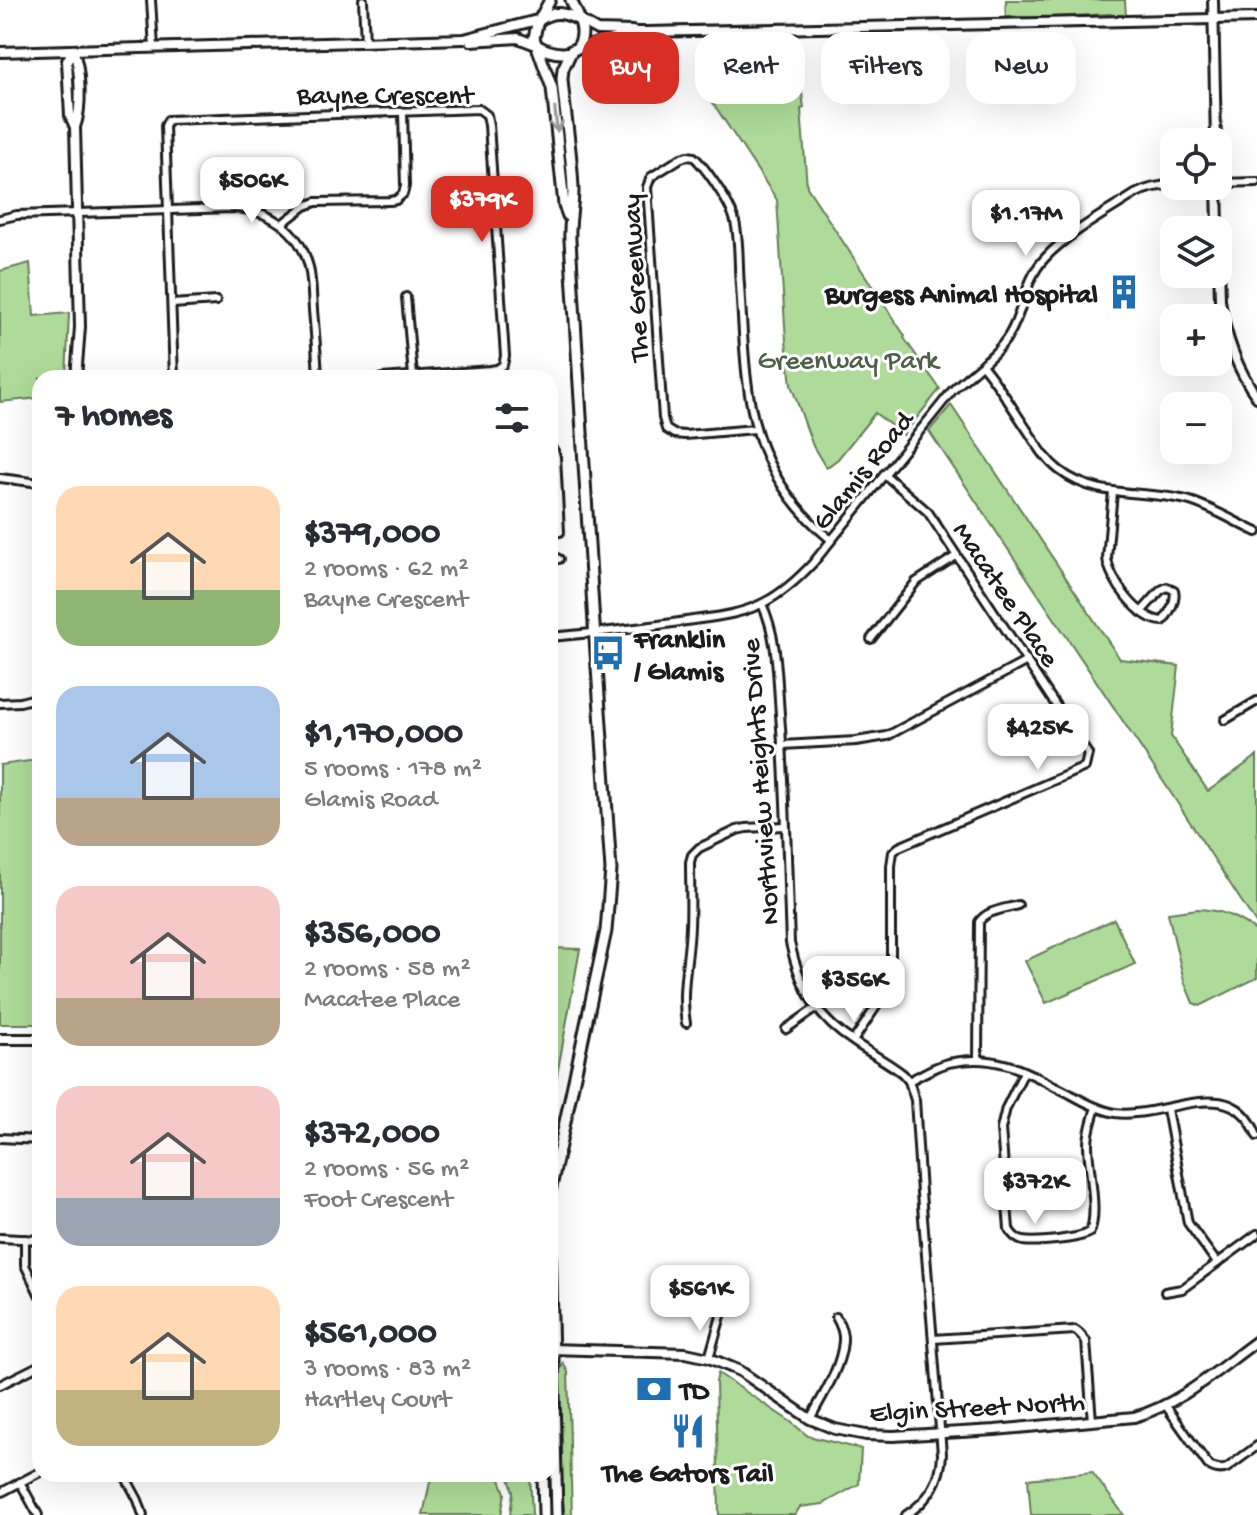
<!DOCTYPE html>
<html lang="en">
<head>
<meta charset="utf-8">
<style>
	body { margin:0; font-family:"Gochi Hand",sans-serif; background:#f2f2f3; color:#2b2b33; height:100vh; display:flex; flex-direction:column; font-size:30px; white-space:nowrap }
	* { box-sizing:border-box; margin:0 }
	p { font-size:26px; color:#7c7c81 }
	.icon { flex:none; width:44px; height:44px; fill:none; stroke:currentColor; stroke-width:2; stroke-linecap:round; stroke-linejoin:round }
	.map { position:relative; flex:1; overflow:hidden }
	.side { position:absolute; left:32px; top:370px; width:526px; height:1112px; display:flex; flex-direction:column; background:#fff; border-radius:24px; box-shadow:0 8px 32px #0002 }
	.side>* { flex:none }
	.hud { position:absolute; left:582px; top:32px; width:554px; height:72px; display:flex; gap:16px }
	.controls { position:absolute; left:1160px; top:128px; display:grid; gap:16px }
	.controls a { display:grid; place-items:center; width:72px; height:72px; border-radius:16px; background:#fff; box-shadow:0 8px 32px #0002; font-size:40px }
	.price { position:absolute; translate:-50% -68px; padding:0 18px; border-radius:16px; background:#fff; color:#222; font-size:26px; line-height:52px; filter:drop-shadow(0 2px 4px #0008) }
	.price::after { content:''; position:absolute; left:50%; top:48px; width:24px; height:18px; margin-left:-12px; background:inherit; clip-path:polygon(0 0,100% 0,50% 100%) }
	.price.current { background:#d93025; color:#fff }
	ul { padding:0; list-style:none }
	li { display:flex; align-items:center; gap:24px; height:200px; padding:0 24px }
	li span { display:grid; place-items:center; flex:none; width:224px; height:160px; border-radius:24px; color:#555 }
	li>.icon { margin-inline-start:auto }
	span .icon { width:96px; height:96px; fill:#fffc; stroke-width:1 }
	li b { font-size:34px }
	h2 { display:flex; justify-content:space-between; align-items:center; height:96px; padding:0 24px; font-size:34px }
	.chip { padding:0 28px; border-radius:24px; background:#fff; box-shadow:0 8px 32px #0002; font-size:28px; line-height:72px }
	.chip.current { background:#d93025; color:#fff }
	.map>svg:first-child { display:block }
	.green { fill:#aedb99; stroke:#657c5a; stroke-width:2 }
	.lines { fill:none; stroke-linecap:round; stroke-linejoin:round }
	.minor-casing { stroke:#1c1c1c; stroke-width:12 }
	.tertiary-casing { stroke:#1c1c1c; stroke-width:14 }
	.secondary-casing { stroke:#1c1c1c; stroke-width:15 }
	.minor { stroke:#fff; stroke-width:6 }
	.tertiary { stroke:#fff; stroke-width:8 }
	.secondary { stroke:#fff; stroke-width:9 }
	.oneway { stroke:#999 }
	.labels { text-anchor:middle; stroke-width:6; stroke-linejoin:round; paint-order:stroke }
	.street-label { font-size:28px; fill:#1c1c1c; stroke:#fff }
	.poi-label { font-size:28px; font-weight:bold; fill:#1c1c1c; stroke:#fff; text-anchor:start }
	.park-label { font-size:28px; fill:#4f5f48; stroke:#fff }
</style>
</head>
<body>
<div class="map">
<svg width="1257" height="1515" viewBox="0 0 1257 1515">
	<rect width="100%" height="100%" fill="#fff"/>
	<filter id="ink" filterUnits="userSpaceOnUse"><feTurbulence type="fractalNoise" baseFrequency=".0125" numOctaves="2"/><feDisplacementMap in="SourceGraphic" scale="16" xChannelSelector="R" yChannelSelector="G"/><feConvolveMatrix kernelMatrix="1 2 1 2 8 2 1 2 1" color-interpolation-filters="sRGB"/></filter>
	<g filter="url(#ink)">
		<g class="green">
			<polygon points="1006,0 1125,0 1126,17 1110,14 1034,18 1006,16"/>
			<polygon points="802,93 804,108 801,109 807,187 905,336 904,338 940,389 903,435 875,413 838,459 826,468 813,446 791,385 786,341 777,200 711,100 799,96"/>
			<polygon points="30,263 34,316 69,313 66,378 40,378 40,398 0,402 0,271"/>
			<polygon points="951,405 1120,659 1179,666 1171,736 1208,791 1257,756 1257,925 1165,784 929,431"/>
			<polygon points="36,760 40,771 40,1024 0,1024 0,765"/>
			<path d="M 1198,909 C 1222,910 1238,917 1257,932 L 1257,978 L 1200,1006 L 1193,1003 L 1184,981 L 1168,913 Z"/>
			<polygon points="1114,919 1135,964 1046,1003 1025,961"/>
			<polygon points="550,948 580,949 553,1097 550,1097"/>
			<polygon points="563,1363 568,1372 572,1515 565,1515 561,1491 560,1371"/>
			<polygon points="718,1373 791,1422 808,1436 861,1449 859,1484 823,1504 800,1507 795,1515 719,1515 716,1382"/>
			<polygon points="1092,1472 1124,1515 1031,1515 1028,1479"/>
			<polygon points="434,1474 498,1474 505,1493 501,1515 423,1515 430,1482"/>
			<polygon points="508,1474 530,1474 532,1515 510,1515 513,1492"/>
		</g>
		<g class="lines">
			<g class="minor-casing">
				<g id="minor">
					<polyline points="151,0 154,48"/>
					<polyline points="363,0 365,42"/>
					<polyline points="1218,183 1257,182"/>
					<path d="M 0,219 L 17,215 L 232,208 C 269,209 300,230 309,267 C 312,280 312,296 313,310 C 315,333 317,355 318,378"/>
					<polyline points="283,223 305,206 316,202 390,201 396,200 403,194 405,186 403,113"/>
					<polyline points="406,297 413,376"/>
					<polyline points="172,304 216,301"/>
					<path d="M 982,365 C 999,385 1013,409 1028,431 C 1037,445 1045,459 1059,470 C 1097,500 1146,489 1190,501 C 1213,508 1235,522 1257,532"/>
					<polyline points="174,378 165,126 168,120 479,109 487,115 489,125 505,356 503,365 497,369 490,370 382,378"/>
					<path d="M 755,429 L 685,435 L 674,434 L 666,429 L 663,418 L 647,187 L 651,177 L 681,158 L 688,156 L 694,157 L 698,161 C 709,173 730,204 734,218 C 740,237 738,265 740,285 C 747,389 743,467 831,540"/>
					<polyline points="550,448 554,451 556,457 560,532 550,533"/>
					<polyline points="0,478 40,483"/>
					<path d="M 1113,492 L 1107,558 C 1109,580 1140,621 1163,621 C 1170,612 1177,601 1174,590 L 1167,587 L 1161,590 L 1141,612"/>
					<polyline points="550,555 559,559"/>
					<path d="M 762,604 C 778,638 777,677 780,714 C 786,790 787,867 790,943 C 800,987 816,1018 854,1042 C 870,1053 888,1062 903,1074 L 909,1081 L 915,1100 L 921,1193 L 942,1454 C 941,1481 929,1500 906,1515"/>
					<path d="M 550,637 C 596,633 641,628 686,621 C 713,617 741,615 765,602 C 784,592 799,578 813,563 L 952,391 C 970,372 995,358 1009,335 C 1024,311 1024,280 1045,258 C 1067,234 1107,212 1135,194 C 1148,187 1160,185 1174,185"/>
					<polyline points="871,639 916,582 956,556"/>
					<polyline points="0,703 20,702 40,697"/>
					<polyline points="1225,720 1257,701"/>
					<polyline points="782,745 856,741 887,736 1027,661"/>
					<path d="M 686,1023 C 680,990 689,959 690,926 C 691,905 690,883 690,862 L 692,855 L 699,848 L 737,830 L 746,828 L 785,826"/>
					<polyline points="786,1029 816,1008"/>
					<polyline points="853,1041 884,995 891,978 891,866 893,852 899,847 1085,767 1088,754 928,512 884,474"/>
					<path d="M 978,1060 L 979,922 C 987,910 1005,909 1018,905"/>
					<path d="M 1024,1072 L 1006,1108 L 1001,1129 L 1009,1229 C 1012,1235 1016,1239 1023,1241 C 1036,1243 1080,1239 1090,1232 C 1099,1211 1088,1168 1088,1144 C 1088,1131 1093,1119 1096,1107"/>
					<path d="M 909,1081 C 923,1074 938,1064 954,1062 C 1000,1053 1030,1074 1070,1094 C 1084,1102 1099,1110 1115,1113 C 1164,1120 1233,1070 1257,1136"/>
					<polyline points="1167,1109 1188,1223 1217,1263"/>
					<polyline points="0,1138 40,1140"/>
					<polyline points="0,1238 40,1240"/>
					<polyline points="25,1239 25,1265 40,1296"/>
					<polyline points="1165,1292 1182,1289 1257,1234"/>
					<polyline points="933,1339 1075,1330 1079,1333 1086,1341 1092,1421"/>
					<polyline points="709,1358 721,1316"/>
					<polyline points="0,1385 40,1365"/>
					<path d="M 1166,1406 L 1208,1465 C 1214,1469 1220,1471 1227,1468 L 1257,1446"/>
					<path d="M 810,1419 C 823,1395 841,1368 843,1341 C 844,1332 840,1324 836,1317"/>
					<polyline points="124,1474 138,1500 143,1515"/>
					<polyline points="20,1482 38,1515"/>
					<polyline points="0,1493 40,1472"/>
				</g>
			</g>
			<g class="tertiary-casing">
				<g id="tertiary">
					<polyline points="1213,0 1216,142"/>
					<polyline points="579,20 597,30 632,31"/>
					<polyline points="471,41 518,38 536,45"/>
					<polyline points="73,50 67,61 70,116 75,127 80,327 76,378"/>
					<path d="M 73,50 C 81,68 82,109 75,127"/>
					<polyline points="573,50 637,32 648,32 1257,18"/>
					<polyline points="0,52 464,39 541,19"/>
					<path d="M 1217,186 L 1220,300 C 1225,335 1236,368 1257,397"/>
					<polyline points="0,1039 40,1039"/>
					<path d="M 550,1349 L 686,1353 L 709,1358 L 740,1371 L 810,1419 L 835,1429 L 866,1435 L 893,1436 L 995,1430 L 1134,1417 C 1181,1404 1218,1369 1257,1341"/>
				</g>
			</g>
			<g class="secondary-casing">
				<g id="secondary">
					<polyline points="550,0 537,24 534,38 552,88 564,205 568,216"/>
					<path d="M 541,19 C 554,10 565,13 579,20"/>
					<path d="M 536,45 C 553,55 582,60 582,32 C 582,21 575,10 571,0"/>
					<path d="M 550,1192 L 606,931 L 611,870 L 594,624 L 570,240 C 569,223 573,207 573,190 C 572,153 565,116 562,79 L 563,69 L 572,50"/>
					<polyline points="550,1241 557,1515"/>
					<polyline points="543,1474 544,1515"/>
				</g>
			</g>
			<use href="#minor" class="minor"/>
			<use href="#tertiary" class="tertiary"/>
			<use href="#secondary" class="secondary"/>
		</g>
		<defs><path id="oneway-shaft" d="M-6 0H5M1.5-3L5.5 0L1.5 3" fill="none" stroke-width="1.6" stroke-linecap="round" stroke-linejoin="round" transform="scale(2)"/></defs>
		<use class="oneway" href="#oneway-shaft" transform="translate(556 120) rotate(84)"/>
	</g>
	<defs>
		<g id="building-bare" transform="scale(2.76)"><path d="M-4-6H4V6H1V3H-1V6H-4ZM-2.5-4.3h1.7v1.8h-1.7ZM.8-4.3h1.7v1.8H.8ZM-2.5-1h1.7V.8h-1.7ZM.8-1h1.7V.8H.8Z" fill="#1f6fb2" stroke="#fff" stroke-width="2.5" paint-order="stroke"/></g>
		<g id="bus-bare" transform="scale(2.76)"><path d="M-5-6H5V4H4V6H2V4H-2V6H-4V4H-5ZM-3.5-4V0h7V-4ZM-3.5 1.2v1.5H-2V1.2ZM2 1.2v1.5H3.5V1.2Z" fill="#1f6fb2" stroke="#fff" stroke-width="2.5" paint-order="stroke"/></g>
		<g id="bank-bare" transform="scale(2.76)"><path d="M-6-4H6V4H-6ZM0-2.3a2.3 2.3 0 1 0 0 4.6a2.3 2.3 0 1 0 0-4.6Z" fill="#1f6fb2" stroke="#fff" stroke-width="2.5" paint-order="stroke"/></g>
		<g id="restaurant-bare" transform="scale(2.76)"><path d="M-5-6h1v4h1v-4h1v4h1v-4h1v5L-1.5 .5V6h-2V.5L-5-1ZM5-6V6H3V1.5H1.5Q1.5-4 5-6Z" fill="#1f6fb2" stroke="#fff" stroke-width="2.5" paint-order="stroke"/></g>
	</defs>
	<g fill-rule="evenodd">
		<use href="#building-bare" x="1124" y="292"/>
		<use href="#bus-bare" x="608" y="653"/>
		<use href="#bank-bare" x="654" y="1389"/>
		<use href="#restaurant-bare" x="688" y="1431"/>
	</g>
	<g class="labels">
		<g class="street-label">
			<text x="385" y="103">Bayne Crescent</text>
			<text transform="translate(633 278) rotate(-93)" y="10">The Greenway</text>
			<text transform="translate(861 469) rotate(-51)" y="10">Glamis Road</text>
			<text transform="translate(1008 593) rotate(56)" y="10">Macatee Place</text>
			<text transform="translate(758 782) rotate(-94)" y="10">Northview Heights Drive</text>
			<text transform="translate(977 1405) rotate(-3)" y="10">Elgin Street North</text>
		</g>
		<g class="poi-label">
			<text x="1098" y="302" text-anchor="end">Burgess Animal Hospital</text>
			<text x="634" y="647">Franklin<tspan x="634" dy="32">/ Glamis</tspan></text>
			<text x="680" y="1399">TD</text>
			<text x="688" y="1481" text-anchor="middle">The Gators Tail</text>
		</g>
		<g class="park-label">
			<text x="848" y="368">Greenway Park</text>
		</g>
	</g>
</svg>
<div class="controls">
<a><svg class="icon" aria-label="locate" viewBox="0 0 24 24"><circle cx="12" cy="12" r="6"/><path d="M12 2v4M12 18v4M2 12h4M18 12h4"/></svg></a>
<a><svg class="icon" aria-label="layers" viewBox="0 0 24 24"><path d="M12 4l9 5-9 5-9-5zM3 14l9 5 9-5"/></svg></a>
<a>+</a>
<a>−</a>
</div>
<b class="price" style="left:252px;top:225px">$506K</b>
<b class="price current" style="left:482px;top:244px">$379K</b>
<b class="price" style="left:1026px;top:258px">$1.17M</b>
<b class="price" style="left:1038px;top:772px">$425K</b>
<b class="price" style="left:854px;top:1024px">$356K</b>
<b class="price" style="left:1035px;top:1226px">$372K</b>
<b class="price" style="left:700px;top:1333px">$561K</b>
<div class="hud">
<a class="chip current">Buy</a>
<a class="chip">Rent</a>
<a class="chip">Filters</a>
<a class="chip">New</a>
</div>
<section class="side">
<h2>7 homes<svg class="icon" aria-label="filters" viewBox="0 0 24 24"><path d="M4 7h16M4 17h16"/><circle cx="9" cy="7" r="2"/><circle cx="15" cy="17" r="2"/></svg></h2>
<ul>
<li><span style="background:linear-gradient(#ffd9b3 65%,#8fb573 0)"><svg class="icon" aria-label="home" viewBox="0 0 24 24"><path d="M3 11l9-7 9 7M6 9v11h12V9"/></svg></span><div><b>$379,000</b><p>2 rooms · 62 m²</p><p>Bayne Crescent</p></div></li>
<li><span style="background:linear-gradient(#a9c7e8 70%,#b9a48a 0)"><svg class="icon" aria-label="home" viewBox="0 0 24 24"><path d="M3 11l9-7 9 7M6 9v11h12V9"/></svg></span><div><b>$1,170,000</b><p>5 rooms · 178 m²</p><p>Glamis Road</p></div></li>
<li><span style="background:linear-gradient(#f6c9c9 70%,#b9a48a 0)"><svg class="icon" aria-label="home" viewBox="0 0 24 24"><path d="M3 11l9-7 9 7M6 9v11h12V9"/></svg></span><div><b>$356,000</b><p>2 rooms · 58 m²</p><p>Macatee Place</p></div></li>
<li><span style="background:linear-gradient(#f6c9c9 70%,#9aa5b1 0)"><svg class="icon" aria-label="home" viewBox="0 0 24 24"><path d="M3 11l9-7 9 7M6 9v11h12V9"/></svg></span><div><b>$372,000</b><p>2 rooms · 56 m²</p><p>Foot Crescent</p></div></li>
<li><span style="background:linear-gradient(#ffd9b3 65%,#c2b280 0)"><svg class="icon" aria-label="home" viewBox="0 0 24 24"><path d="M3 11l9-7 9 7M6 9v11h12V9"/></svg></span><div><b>$561,000</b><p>3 rooms · 83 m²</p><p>Hartley Court</p></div></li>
</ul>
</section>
</div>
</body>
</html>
